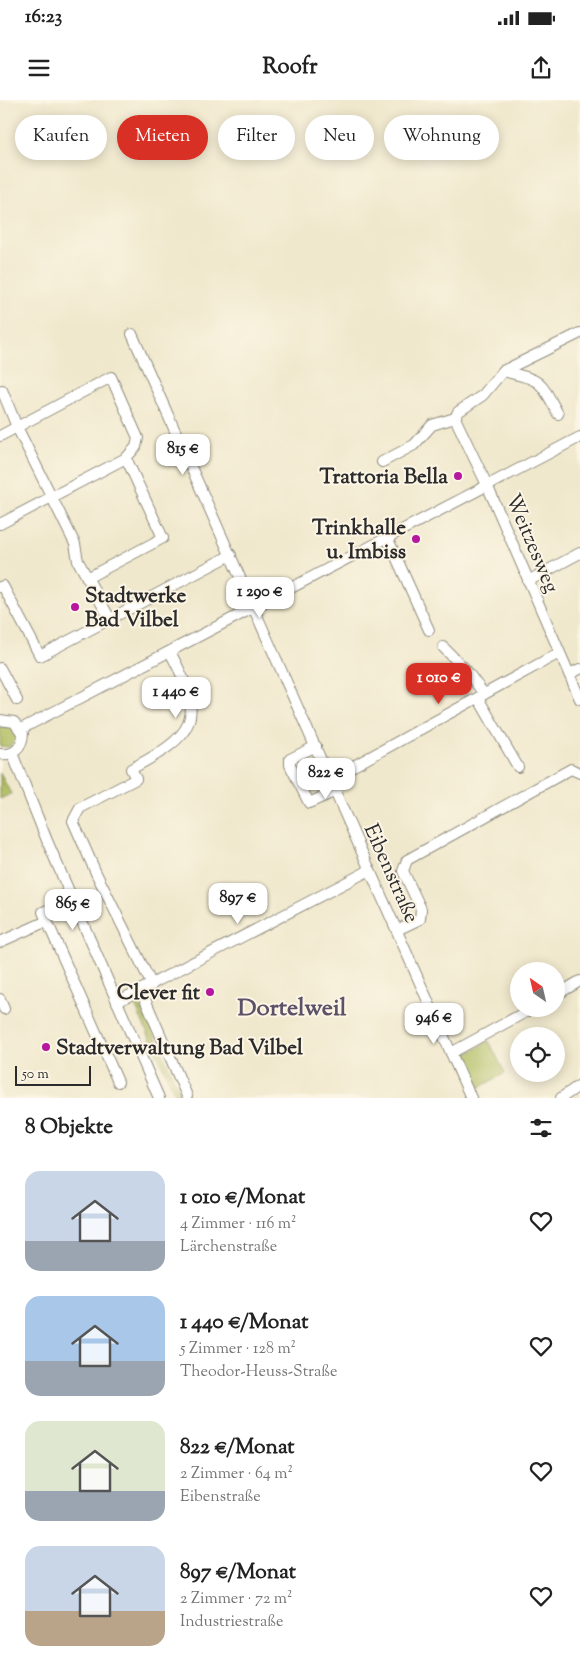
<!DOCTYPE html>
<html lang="de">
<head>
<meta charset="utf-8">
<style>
	body { margin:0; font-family:"Sorts Mill Goudy",serif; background:#f6f6f6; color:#222; height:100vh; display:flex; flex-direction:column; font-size:19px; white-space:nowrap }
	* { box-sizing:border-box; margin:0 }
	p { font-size:16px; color:#767676 }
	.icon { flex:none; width:28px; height:28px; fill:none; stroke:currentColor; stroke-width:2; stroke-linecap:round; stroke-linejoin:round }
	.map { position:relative; height:998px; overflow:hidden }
	.drawer { display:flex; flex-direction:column; background:#fff; flex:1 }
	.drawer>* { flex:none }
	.hud { position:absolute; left:15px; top:15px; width:550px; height:45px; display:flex; gap:10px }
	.needle { width:32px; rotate:326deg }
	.tools { position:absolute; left:510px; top:862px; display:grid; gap:10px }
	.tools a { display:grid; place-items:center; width:55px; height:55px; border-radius:50%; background:#fff; box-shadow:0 2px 12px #0003; font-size:25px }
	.scale { position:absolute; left:15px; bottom:12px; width:76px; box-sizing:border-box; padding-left:5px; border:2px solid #2b2b2b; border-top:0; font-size:14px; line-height:18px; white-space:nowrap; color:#2b2b2b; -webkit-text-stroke:4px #fcf5e5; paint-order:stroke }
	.price { position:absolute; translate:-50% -42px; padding:0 11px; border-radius:10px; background:#fff; color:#222; font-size:16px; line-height:32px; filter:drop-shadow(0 1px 2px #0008) }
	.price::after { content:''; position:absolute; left:50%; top:30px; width:15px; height:11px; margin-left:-8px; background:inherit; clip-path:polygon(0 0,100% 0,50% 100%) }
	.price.selected { background:#d93025; color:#fff }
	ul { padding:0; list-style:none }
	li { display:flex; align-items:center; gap:15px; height:125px; padding:0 25px }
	li span { display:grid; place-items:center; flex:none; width:140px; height:100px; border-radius:15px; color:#555 }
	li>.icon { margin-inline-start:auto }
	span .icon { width:60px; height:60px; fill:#fffc; stroke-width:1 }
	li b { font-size:21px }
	h2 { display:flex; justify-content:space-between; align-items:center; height:60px; padding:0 25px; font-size:21px }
	.chip { padding:0 18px; border-radius:22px; background:#fff; box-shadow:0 2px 12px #0003; font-size:18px; line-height:45px }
	.chip.selected { background:#d93025; color:#fff }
	.status { display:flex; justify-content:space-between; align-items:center; height:35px; padding:0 25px; background:#fff; direction:ltr }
	.status svg { height:14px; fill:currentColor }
	header { display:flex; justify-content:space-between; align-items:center; height:65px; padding:0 25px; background:#fff; font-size:22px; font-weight:700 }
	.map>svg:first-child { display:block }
	.green { fill:#adbb5d; stroke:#6c7344 }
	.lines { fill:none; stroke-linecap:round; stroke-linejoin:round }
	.minor-casing { stroke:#8e8a7c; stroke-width:12 }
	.minor { stroke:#fff; stroke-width:10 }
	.poi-dot { fill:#b5179e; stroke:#fcf5e5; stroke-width:2 }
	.labels { text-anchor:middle; stroke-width:4; stroke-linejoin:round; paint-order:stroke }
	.poi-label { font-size:21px; font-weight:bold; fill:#2b2b2b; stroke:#fcf5e5; text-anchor:end }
	.street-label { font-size:21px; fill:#2b2b2b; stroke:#fcf5e5 }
	.quarter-label { font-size:24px; font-weight:bold; fill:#5b5268; stroke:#fcf5e5 }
</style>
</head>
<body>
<div class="status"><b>16:23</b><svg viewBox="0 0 49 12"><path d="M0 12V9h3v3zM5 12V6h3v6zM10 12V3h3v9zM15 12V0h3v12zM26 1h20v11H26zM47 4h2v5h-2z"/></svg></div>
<header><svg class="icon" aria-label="menu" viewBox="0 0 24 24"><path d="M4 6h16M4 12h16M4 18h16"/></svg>Roofr<svg class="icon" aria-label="share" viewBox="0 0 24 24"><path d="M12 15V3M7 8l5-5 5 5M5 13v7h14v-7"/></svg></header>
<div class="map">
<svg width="580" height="998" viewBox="0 0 580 998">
	<rect width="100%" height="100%" fill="#fcf5e5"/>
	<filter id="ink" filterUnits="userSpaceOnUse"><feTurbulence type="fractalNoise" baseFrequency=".02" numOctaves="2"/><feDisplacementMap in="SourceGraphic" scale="10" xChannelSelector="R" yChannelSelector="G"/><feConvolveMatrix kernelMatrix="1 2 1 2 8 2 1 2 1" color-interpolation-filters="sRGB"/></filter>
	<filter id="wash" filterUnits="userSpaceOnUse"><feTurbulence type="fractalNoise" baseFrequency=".0096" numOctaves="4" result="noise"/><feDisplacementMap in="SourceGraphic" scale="20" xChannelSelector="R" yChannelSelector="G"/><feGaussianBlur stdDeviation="1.12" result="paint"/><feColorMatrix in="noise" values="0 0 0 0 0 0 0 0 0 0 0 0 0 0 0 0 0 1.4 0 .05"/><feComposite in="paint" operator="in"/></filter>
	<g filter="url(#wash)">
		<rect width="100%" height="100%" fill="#f0e8cc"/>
		<g class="green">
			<polygon points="7,626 13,629 16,639 9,647 0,646 0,627"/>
			<polygon points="0,673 11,694 0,699"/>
			<polygon points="137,900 152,928 182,998 177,998 134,903"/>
			<polygon points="489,941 505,973 475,990 461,958"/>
		</g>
	</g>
	<g filter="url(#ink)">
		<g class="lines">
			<g class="minor-casing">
				<g id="minor">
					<polyline points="580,233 503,271 483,295 458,312 455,318 487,385 580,599"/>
					<polyline points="132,234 471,998"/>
					<path d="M 503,271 C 542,281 539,278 558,314"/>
					<polyline points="0,291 2,290 17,327 75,444 78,461 110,519"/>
					<polyline points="0,336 111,277 138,338 136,347 126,358 163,438 87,478"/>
					<polyline points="382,362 414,345 432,325 455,318"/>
					<polyline points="0,424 126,358"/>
					<polyline points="387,437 429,530"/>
					<polyline points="528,481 580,453"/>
					<polyline points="0,487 3,486 40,556 231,455"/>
					<polyline points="443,547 466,570 484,594"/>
					<polyline points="0,568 17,600"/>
					<polyline points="569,574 580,569"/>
					<polyline points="478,598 518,667"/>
					<path d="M 0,620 L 14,622 L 23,634 C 22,648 14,656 0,654"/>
					<polyline points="21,629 580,337"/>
					<polyline points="316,646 290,659 290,665 309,703 336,691"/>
					<polyline points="12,653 48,743 159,998"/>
					<polyline points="330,679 559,553"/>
					<polyline points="72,799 43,812 118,982"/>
					<polyline points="397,830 420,819 421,809 403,771 407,760 571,669 580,673"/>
					<polyline points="0,842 47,821"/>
					<path d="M 152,885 L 96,773 L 73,721 L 80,708 L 136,679 L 131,669 C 195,635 207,619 170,552"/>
					<polyline points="141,890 187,996"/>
					<polyline points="556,895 580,881"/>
					<polyline points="0,899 4,909"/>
					<polyline points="117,902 370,770"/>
					<polyline points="451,953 531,909"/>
					<polyline points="561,998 580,985"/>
				</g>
			</g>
			<use href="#minor" class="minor"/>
		</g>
	</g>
	<g class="poi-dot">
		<circle cx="458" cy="376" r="5"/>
		<circle cx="416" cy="439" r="5"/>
		<circle cx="75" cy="507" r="5"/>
		<circle cx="210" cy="892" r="5"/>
		<circle cx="46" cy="947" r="5"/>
	</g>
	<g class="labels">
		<g class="poi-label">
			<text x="448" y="383">Trattoria Bella</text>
			<text x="406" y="434">Trinkhalle<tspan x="406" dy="24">u. Imbiss</tspan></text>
			<text x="85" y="502" text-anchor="start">Stadtwerke<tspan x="85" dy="24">Bad Vilbel</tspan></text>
			<text x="200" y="899">Clever fit</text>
			<text x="56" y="954" text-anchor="start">Stadtverwaltung Bad Vilbel</text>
		</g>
		<g class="street-label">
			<text transform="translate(533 443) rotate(67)" y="7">Weitzesweg</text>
			<text transform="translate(392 773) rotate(66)" y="7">Eibenstraße</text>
		</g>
		<g class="quarter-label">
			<text x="292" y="915">Dortelweil</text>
		</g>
	</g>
</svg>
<div class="tools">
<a><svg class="needle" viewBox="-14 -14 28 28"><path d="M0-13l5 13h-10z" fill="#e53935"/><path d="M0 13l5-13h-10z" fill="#767676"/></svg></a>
<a><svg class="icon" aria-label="locate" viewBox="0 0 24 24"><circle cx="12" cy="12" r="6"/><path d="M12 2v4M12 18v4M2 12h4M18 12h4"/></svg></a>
</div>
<div class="scale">50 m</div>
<b class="price" style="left:183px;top:376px">815 €</b>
<b class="price" style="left:260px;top:519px">1 290 €</b>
<b class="price selected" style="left:439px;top:605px">1 010 €</b>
<b class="price" style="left:176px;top:619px">1 440 €</b>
<b class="price" style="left:326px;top:700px">822 €</b>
<b class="price" style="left:238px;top:825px">897 €</b>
<b class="price" style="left:73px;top:831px">865 €</b>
<b class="price" style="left:434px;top:945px">946 €</b>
<div class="hud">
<a class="chip">Kaufen</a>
<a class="chip selected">Mieten</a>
<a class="chip">Filter</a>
<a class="chip">Neu</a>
<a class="chip">Wohnung</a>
</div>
</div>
<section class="drawer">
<h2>8 Objekte<svg class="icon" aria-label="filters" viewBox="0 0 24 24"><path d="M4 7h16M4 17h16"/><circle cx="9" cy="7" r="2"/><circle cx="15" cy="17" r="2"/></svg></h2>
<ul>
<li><span style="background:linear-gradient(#c9d6e8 70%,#9aa5b1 0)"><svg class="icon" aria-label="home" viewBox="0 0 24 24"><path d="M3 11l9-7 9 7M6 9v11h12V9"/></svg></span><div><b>1 010 €/Monat</b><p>4 Zimmer · 116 m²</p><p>Lärchenstraße</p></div><svg class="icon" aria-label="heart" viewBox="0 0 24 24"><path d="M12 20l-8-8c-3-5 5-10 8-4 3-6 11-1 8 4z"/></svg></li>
<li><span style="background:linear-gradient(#a9c7e8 65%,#9aa5b1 0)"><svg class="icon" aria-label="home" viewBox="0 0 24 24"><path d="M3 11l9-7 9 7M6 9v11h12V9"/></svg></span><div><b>1 440 €/Monat</b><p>5 Zimmer · 128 m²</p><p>Theodor-Heuss-Straße</p></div><svg class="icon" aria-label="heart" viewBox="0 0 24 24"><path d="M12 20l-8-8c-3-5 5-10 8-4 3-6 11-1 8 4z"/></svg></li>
<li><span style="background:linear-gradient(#dfe7d0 70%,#9aa5b1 0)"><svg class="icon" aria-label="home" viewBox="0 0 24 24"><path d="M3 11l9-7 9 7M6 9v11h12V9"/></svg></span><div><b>822 €/Monat</b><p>2 Zimmer · 64 m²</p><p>Eibenstraße</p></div><svg class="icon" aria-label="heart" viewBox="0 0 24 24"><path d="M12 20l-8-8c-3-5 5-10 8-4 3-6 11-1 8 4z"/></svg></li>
<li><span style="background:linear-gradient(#c9d6e8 65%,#b9a48a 0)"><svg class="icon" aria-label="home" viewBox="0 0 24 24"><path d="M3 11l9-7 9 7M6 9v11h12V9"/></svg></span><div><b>897 €/Monat</b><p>2 Zimmer · 72 m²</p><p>Industriestraße</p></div><svg class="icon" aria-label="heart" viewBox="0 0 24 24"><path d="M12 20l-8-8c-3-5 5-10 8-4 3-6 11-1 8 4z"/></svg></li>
</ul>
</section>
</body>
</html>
